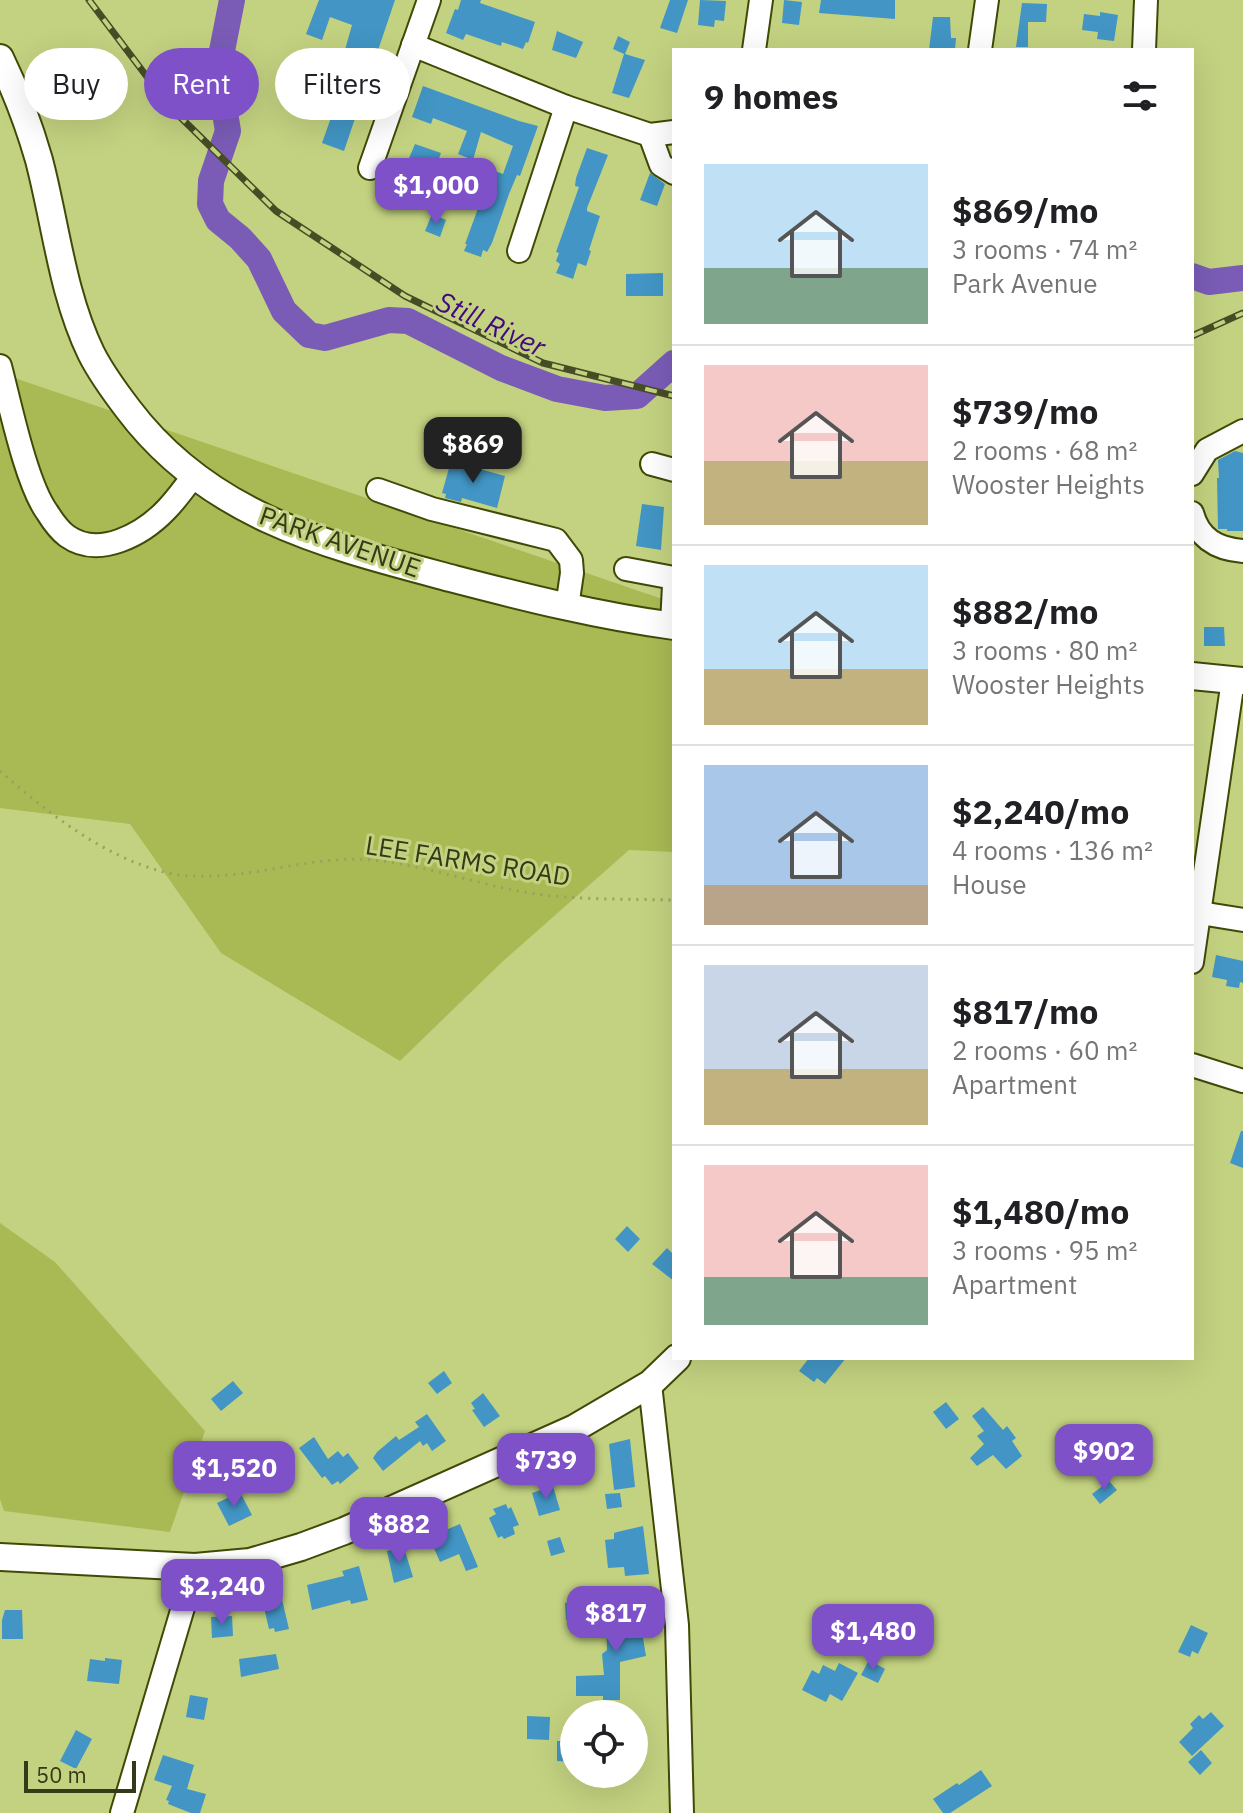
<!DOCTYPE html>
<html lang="en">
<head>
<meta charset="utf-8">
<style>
	body { margin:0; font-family:"IBM Plex Sans",sans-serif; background:#f6f6f6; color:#202124; height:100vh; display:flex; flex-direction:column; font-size:30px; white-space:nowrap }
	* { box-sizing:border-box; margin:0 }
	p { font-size:26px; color:#757577 }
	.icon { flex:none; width:44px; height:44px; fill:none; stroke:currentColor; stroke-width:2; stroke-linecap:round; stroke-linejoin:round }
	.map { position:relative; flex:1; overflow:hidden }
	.details { position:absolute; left:672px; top:48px; width:522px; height:1312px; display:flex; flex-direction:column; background:#fff; border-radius:0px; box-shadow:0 8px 32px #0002 }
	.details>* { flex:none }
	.guide { position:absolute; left:24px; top:48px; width:528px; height:72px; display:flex; gap:16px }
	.controls { position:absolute; left:560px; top:1700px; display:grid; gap:16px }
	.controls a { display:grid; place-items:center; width:88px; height:88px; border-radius:50%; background:#fff; box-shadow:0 8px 32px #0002; font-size:40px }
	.scale { position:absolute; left:24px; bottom:20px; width:112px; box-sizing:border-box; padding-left:8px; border:4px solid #343918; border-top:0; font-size:22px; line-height:28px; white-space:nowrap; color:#343918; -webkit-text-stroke:6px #c3d280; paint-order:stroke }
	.price { position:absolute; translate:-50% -68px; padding:0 18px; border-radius:16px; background:#7e51c9; color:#fff; font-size:26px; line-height:52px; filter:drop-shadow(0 2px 4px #0008) }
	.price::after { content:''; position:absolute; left:50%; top:48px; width:24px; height:18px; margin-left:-12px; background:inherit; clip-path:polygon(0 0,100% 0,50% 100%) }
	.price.active { background:#222; color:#fff }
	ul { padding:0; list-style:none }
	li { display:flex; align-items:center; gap:24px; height:200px; padding:0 32px }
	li+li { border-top:2px solid #e0e0e0 }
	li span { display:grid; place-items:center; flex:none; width:224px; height:160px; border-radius:0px; color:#555 }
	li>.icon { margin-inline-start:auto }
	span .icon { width:96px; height:96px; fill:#fffc; stroke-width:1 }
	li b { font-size:34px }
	h2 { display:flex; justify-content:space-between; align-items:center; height:96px; padding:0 32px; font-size:34px }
	.tag { padding:0 28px; border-radius:36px; background:#fff; box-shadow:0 8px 32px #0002; font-size:28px; line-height:72px }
	.tag.active { background:#7e51c9; color:#fff }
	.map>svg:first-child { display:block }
	.green { fill:#a9ba54 }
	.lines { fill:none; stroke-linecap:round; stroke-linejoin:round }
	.river { stroke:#7a5cb7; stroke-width:26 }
	.building { fill:#4295c4 }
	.minor-casing { stroke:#414906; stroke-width:26 }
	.major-casing { stroke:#414906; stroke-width:30 }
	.path { stroke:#96a25f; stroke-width:3; stroke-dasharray:2 6; stroke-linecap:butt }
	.minor { stroke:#fff; stroke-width:22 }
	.major { stroke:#fff; stroke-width:26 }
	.rail-casing { stroke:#464c25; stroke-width:7 }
	.rail { stroke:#c3d280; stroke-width:4; stroke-dasharray:12; stroke-linecap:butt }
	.labels { text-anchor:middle; stroke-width:6; stroke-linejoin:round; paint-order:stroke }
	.street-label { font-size:26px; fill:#343918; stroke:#c3d280 }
	.water-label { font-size:28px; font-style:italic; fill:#42097e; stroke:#c3d280 }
</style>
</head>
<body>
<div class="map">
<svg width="1243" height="1813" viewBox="0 0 1243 1813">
	<rect width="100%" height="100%" fill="#c3d280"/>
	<g class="green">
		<polygon points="0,373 674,603 674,852 629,850 502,962 400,1061 221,953 130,824 0,808"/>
		<polygon points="0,1223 55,1262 205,1431 170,1532 4,1511 0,1499"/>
	</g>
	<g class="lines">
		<g class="river">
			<polyline points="232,0 218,71 228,131 211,181 210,204 218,220 240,238 259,259 284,311 309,335 325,338 389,320 408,321 501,368 557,389 605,398 637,396 674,363"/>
			<polyline points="1192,276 1209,282 1243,278"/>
		</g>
	</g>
	<g class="building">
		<polygon points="319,0 395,0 344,151 322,143 349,67 341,64 352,25 330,17 322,40 306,34"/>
		<polygon points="461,0 481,0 480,3 535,22 528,43 526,42 523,49 502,42 501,46 466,34 463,40 446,33 455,9 458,10"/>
		<polygon points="670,0 688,0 677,33 660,28"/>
		<polygon points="700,0 726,1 724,21 715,20 714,27 698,25"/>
		<polygon points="784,0 802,2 799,25 782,23"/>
		<polygon points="821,0 895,0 895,19 819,13"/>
		<polygon points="1022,3 1047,4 1046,22 1028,22 1028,47 1016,47"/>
		<polygon points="1100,12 1118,15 1114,41 1097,39 1098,32 1082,30 1084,14 1100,16"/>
		<polygon points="933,17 950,17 951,38 956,38 955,50 929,50"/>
		<polygon points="557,31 583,42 576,58 552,50"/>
		<polygon points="618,36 630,42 625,54 645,60 629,98 612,93 624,54 613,49"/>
		<polygon points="423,86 519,121 538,126 520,176 517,175 509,194 492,243 487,252 483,250 481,257 464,251 467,244 465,244 492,170 503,174 513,146 481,132 473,160 458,154 467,131 433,118 431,124 412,117"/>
		<polygon points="415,144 441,153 429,186 434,188 426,208 394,194"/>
		<polygon points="587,148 608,155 587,208 587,211 600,216 589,250 591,251 586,266 578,263 573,279 556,273 560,264 556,261 559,253 556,252 579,187 575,186 576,178"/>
		<polygon points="650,173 665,184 657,206 640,200"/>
		<polygon points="432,214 446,220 440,237 425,231"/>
		<polygon points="663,273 663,296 626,296 626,274"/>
		<polygon points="1235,451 1243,453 1243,531 1227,531 1227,529 1218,529 1217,478 1219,478 1218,460"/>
		<polygon points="451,461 505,476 497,508 462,498 461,502 445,498 446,494 442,493"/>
		<polygon points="642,504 664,507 661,550 636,546"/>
		<polygon points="1204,627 1224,627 1225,646 1204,646"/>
		<polygon points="1216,955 1243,961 1243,983 1240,982 1239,988 1226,986 1227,980 1212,977"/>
		<polygon points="1241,1131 1243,1131 1243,1168 1230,1163"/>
		<polygon points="627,1226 640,1239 628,1252 615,1239"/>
		<polygon points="667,1248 674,1255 674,1281 652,1264"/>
		<polygon points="809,1358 846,1358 825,1384 817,1378 814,1382 799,1371"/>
		<polygon points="444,1371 452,1383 437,1394 428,1383"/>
		<polygon points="233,1381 243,1393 221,1411 211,1399"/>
		<polygon points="483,1393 500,1416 484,1427 472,1410 475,1409 471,1403"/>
		<polygon points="946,1402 959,1419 946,1429 933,1412"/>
		<polygon points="983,1407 1003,1430 1007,1426 1016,1438 1012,1441 1022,1456 1006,1469 993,1455 977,1466 970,1458 984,1444 977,1436 984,1431 972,1416"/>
		<polygon points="427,1414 446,1441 432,1451 427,1443 423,1446 420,1441 383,1471 373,1458 377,1452 396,1436 399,1440 419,1427 415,1422"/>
		<polygon points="314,1437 328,1459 338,1451 343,1457 348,1453 359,1468 340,1484 338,1481 332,1485 325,1476 322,1478 299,1448"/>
		<polygon points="630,1439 635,1487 614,1490 609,1444"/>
		<polygon points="1109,1481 1117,1490 1100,1504 1092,1494"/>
		<polygon points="553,1486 560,1510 539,1516 532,1493"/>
		<polygon points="240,1492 252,1515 229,1526 217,1503"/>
		<polygon points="620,1493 622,1507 607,1509 605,1494"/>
		<polygon points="506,1504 508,1509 511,1507 519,1525 513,1527 515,1534 504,1539 502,1536 498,1538 489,1518 496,1514 493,1509"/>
		<polygon points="460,1524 478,1567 466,1571 459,1554 440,1562 429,1537"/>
		<polygon points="643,1526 649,1574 625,1576 624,1567 608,1568 605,1540 614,1539 614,1533 617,1532"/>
		<polygon points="560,1537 565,1552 551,1556 547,1541"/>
		<polygon points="401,1547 402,1552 405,1551 413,1577 394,1583 387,1551"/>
		<polygon points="359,1566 368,1600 351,1604 350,1600 312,1610 307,1585 344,1576 342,1571"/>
		<polygon points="281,1595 289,1629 275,1632 274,1628 269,1629 262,1599"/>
		<polygon points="589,1601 590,1618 566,1620 565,1603"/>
		<polygon points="637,1602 646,1656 620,1662 620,1700 603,1700 603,1696 576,1696 576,1676 604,1675 602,1654 607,1650 606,1618 618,1617 617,1604"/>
		<polygon points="5,1610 22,1610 23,1639 2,1639 2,1620"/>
		<polygon points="232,1616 233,1636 212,1638 211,1617"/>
		<polygon points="1191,1625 1208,1633 1198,1654 1192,1651 1190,1657 1178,1652"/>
		<polygon points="276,1654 279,1669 241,1677 239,1659"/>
		<polygon points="105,1658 122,1660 119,1684 87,1681 90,1659 105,1661"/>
		<polygon points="869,1660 885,1669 878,1683 861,1675"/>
		<polygon points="839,1663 858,1673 842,1701 830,1694 826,1702 802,1690 812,1670 819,1674 823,1665 835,1671"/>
		<polygon points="190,1695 208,1698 204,1720 186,1717"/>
		<polygon points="1211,1712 1224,1726 1192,1756 1179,1742 1193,1728 1190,1724 1199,1715 1203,1719"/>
		<polygon points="527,1716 550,1717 549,1740 527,1739"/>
		<polygon points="76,1730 92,1739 76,1769 60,1761"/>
		<polygon points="557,1741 574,1741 574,1762 557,1761"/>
		<polygon points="1201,1750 1212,1763 1200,1775 1188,1762"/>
		<polygon points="163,1755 194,1765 187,1789 206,1794 200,1813 191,1813 168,1804 169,1801 166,1800 172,1786 154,1780"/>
		<polygon points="981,1770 992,1786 950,1813 943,1813 933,1799 957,1783 959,1785"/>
	</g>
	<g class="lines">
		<g class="minor-casing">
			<g id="minor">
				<polyline points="413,45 566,107 650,135 674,132"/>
				<polyline points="754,50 761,0"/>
				<polyline points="980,50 987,0"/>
				<polyline points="1144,50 1146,0"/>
				<polyline points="650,135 661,165 674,173"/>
				<polyline points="370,168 429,0"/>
				<polyline points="519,251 566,107"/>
				<path d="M 0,366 C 10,404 26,483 47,512 C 52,520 60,531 67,536 C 99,559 143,534 166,510 C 176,500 184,488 193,477"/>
				<polyline points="652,464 674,470"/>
				<polyline points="1192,474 1207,450 1243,431"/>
				<polyline points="378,490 432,509 556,540 571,560 572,573 567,607"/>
				<path d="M 1192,513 C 1199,539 1217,549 1243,551"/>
				<polyline points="626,569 674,578"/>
				<polyline points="672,625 674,585"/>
				<polyline points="1200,913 1243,920"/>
				<polyline points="1192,962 1233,680"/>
				<polyline points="1192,1065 1243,1081"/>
				<polyline points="650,1384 677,1625 682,1813"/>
				<polyline points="122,1813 195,1567"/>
			</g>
		</g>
		<g class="major-casing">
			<g id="major">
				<path d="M 0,58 C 16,91 29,125 39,160 C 56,225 62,293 91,353 C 101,373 115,392 128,409 C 210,518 330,546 454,579 C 527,598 599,616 674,626"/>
				<polyline points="1192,676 1243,681"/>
				<polyline points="0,1557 195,1567 250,1562 301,1547 344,1531 575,1428 650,1384 677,1358"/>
			</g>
		</g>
		<path class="path" d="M 0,771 C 45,811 104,857 164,872 C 190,879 221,876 248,873 C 289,867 332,856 374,860 C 427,866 477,884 529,893 C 573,900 628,899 674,900"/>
		<use href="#minor" class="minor"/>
		<use href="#major" class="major"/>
		<g class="rail-casing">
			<g id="rail">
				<polyline points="89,0 169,106 276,211 405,296 543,363 674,396"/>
				<polyline points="1192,336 1243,313"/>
			</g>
		</g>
		<use href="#rail" class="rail"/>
	</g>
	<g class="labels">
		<g class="street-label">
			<text transform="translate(340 542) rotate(19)" y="9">PARK AVENUE</text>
			<text transform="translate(468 861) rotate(9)" y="9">LEE FARMS ROAD</text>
		</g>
		<g class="water-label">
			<text transform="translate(491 324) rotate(25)" y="10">Still River</text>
		</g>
	</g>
</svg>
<div class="controls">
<a><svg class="icon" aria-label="locate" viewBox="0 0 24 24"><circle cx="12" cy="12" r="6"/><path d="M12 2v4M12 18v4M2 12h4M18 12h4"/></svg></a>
</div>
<div class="scale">50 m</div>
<b class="price" style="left:436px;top:226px">$1,000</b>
<b class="price active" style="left:473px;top:485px">$869</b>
<b class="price" style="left:1104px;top:1492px">$902</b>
<b class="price" style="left:546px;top:1501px">$739</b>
<b class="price" style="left:234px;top:1509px">$1,520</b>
<b class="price" style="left:399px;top:1565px">$882</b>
<b class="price" style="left:222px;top:1627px">$2,240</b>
<b class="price" style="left:616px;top:1654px">$817</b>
<b class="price" style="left:873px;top:1672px">$1,480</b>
<div class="guide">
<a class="tag">Buy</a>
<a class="tag active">Rent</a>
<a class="tag">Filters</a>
</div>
<section class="details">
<h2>9 homes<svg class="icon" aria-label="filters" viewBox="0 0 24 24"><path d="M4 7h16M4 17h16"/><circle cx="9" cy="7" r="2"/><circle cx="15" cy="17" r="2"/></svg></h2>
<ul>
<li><span style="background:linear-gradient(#bfe0f5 65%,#7fa58c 0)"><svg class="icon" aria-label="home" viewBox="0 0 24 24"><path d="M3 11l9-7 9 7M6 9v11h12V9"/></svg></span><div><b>$869/mo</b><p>3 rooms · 74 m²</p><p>Park Avenue</p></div></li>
<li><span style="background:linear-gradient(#f6c9c9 60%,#c2b280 0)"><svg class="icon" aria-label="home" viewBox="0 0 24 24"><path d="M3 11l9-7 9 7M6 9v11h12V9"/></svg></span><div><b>$739/mo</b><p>2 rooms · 68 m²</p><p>Wooster Heights</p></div></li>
<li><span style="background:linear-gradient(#bfe0f5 65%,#c2b280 0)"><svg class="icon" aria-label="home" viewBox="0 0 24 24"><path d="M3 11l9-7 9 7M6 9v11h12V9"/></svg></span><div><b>$882/mo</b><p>3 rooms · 80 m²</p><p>Wooster Heights</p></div></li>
<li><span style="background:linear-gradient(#a9c7e8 75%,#b9a48a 0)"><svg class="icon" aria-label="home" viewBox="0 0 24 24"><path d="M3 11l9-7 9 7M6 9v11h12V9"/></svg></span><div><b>$2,240/mo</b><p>4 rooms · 136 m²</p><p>House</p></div></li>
<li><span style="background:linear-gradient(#c9d6e8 65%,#c2b280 0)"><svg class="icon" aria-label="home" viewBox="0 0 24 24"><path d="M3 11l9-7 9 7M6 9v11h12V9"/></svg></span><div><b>$817/mo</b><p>2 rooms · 60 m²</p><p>Apartment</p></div></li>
<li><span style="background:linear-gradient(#f6c9c9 70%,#7fa58c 0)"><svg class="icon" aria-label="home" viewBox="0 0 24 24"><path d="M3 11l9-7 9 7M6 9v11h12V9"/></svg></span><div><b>$1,480/mo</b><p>3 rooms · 95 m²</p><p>Apartment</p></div></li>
</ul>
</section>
</div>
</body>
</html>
